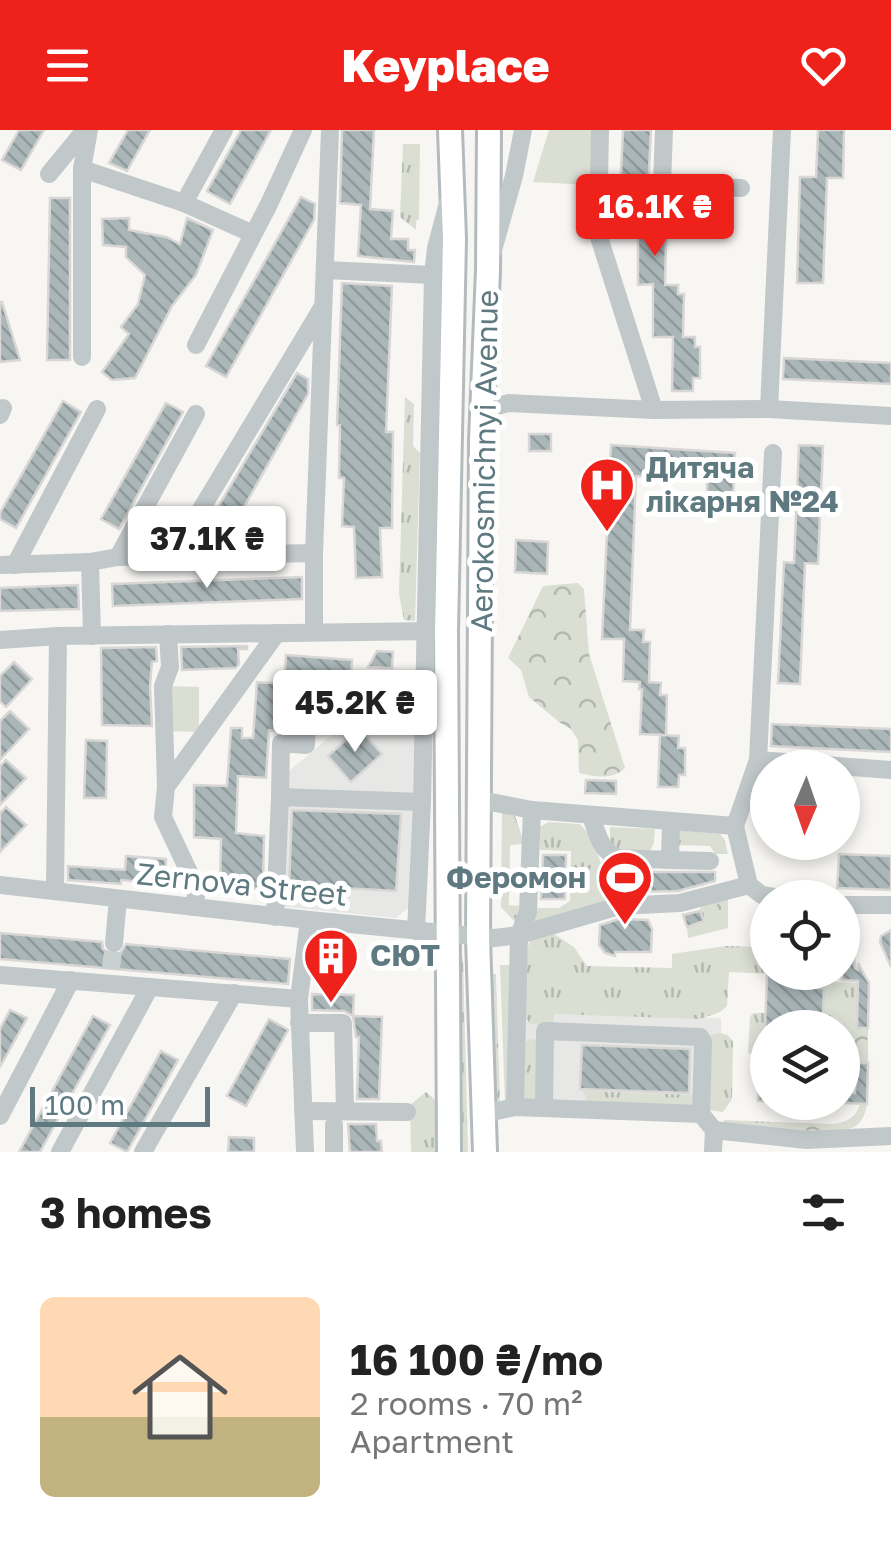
<!DOCTYPE html>
<html lang="en">
<head>
<meta charset="utf-8">
<style>
	body { margin:0; font-family:"Golos Text",sans-serif; background:#f6f6f6; color:#222; height:100vh; display:flex; flex-direction:column; font-size:38px; white-space:nowrap }
	* { box-sizing:border-box; margin:0 }
	p { font-size:32px; color:#767676 }
	.icon { flex:none; width:55px; height:55px; fill:none; stroke:currentColor; stroke-width:2; stroke-linecap:round; stroke-linejoin:round }
	.map { position:relative; height:1022px; overflow:hidden }
	.panel { display:flex; flex-direction:column; background:#fff; flex:1 }
	.panel>* { flex:none }
	.needle { width:65px; rotate:182deg }
	.tools { position:absolute; left:750px; top:620px; display:grid; gap:20px }
	.tools a { display:grid; place-items:center; width:110px; height:110px; border-radius:50%; background:#fff; box-shadow:0 5px 15px #0003; font-size:50px }
	.scale { position:absolute; left:30px; bottom:25px; width:180px; box-sizing:border-box; padding-left:10px; border:5px solid #5f7980; border-top:0; font-size:28px; line-height:35px; white-space:nowrap; color:#5f7980; -webkit-text-stroke:8px #fff; paint-order:stroke }
	.price { position:absolute; translate:-50% -85px; padding:0 22px; border-radius:10px; background:#fff; color:#222; font-size:32px; line-height:65px; filter:drop-shadow(0 2px 5px #0008) }
	.price::after { content:''; position:absolute; left:50%; top:60px; width:30px; height:22px; margin-left:-15px; background:inherit; clip-path:polygon(0 0,100% 0,50% 100%) }
	.price.active { background:#ee211b; color:#fff }
	ul { padding:0; list-style:none }
	li { display:flex; align-items:center; gap:30px; height:250px; padding:0 40px }
	li+li { border-top:2px solid #e0e0e0 }
	li span { display:grid; place-items:center; flex:none; width:280px; height:200px; border-radius:15px; color:#555 }
	li>.icon { margin-inline-start:auto }
	span .icon { width:120px; height:120px; fill:#fffc; stroke-width:1 }
	li b { font-size:42px }
	h2 { display:flex; justify-content:space-between; align-items:center; height:120px; padding:0 40px; font-size:42px }
	header { display:flex; justify-content:space-between; align-items:center; height:130px; padding:0 40px; background:#ee211b; color:#fff; font-size:45px; font-weight:800 }
	.map>svg:first-child { display:block }
	.built { fill:#e7e7e6 }
	.grass { fill:url(#grass-tufts) }
	.forest { fill:url(#forest-crowns) }
	.park { fill:#daded3 }
	.building { fill:url(#building-back-hatch); stroke:#d8d7d5; stroke-width:2.5 }
	.lines { fill:none; stroke-linecap:round; stroke-linejoin:round }
	.minor-tunnel { stroke:#c9d0d0; stroke-width:18; stroke-dasharray:18 9; stroke-linecap:butt }
	.major-casing { stroke:#b4bbbe; stroke-width:28 }
	.minor { stroke:#c1c8ca; stroke-width:18 }
	.major { stroke:#fff; stroke-width:22 }
	.labels { text-anchor:middle; stroke-width:10; stroke-linejoin:round; paint-order:stroke }
	.street-label { font-size:30px; fill:#5f7980; stroke:#fff }
	.poi-label { font-size:30px; font-weight:bold; fill:#5f7980; stroke:#fff; text-anchor:start }
</style>
</head>
<body>
<header><svg class="icon" aria-label="menu" viewBox="0 0 24 24"><path d="M4 6h16M4 12h16M4 18h16"/></svg>Keyplace<svg class="icon" aria-label="heart" viewBox="0 0 24 24"><path d="M12 20l-8-8c-3-5 5-10 8-4 3-6 11-1 8 4z"/></svg></header>
<div class="map">
<svg width="891" height="1022" viewBox="0 0 891 1022">
	<defs>
		<pattern id="grass-tufts" width="24" height="20" patternUnits="userSpaceOnUse" patternTransform="scale(2.5)"><rect width="24" height="20" fill="#daded3"/><path d="M3 7l-1-3M5 7V3M7 7l1-3M15 17l-1-3M17 17v-4M19 17l1-3" fill="none" stroke="#b4b9b0"/></pattern>
		<pattern id="forest-crowns" width="20" height="18" patternUnits="userSpaceOnUse" patternTransform="scale(2.5)"><rect width="20" height="18" fill="#daded3"/><path d="M2 6a3 3 0 1 1 6 0M12 15a3 3 0 1 1 6 0" fill="none" stroke="#b4b9b0"/></pattern>
		<pattern id="building-back-hatch" width="6" height="6" patternUnits="userSpaceOnUse" patternTransform="scale(2.5)"><rect width="6" height="6" fill="#aab6b8"/><path d="M-1 5l2 2M0 0l6 6M5-1l2 2" fill="none" stroke="#8e999b"/></pattern>
	</defs>
	<rect width="100%" height="100%" fill="#f7f6f3"/>
	<g class="built">
		<polygon points="371,572 416,573 410,776 396,788 278,776 288,642"/>
		<polygon points="522,883 721,888 722,980 522,973"/>
	</g>
	<g class="grass">
		<polygon points="403,14 420,14 419,89 416,91 416,100 400,87"/>
		<polygon points="405,267 414,274 413,316 420,323 415,491 404,490 399,464"/>
		<polygon points="502,681 515,686 522,707 522,714 510,715 509,775 521,776 516,793 501,777"/>
		<polygon points="549,692 580,694 591,707 613,765 609,771 537,796 533,792 534,783 538,778 559,778 570,771 571,721 540,720 539,697"/>
		<polygon points="610,697 655,699 654,712 650,722 620,722 610,712"/>
		<polygon points="676,700 720,704 724,709 728,724 715,724 710,716 676,715"/>
		<polygon points="722,765 728,765 728,798 688,808 687,797 704,791 700,778"/>
		<polygon points="551,802 574,817 587,836 672,838 672,824 726,816 767,817 768,842 833,843 833,852 862,853 868,858 868,933 856,933 856,939 843,938 842,898 823,897 824,859 801,857 801,845 729,842 727,876 720,882 700,889 554,884 553,896 530,894 524,884 526,824 529,813 533,808"/>
		<polygon points="457,824 462,826 463,829 468,1022 459,1022"/>
		<polygon points="500,835 511,835 509,970 505,972"/>
		<polygon points="489,844 496,844 500,973 494,969"/>
		<polygon points="753,883 766,883 765,919 759,919 758,925 748,923 750,887"/>
		<polygon points="720,903 728,905 733,912 732,969 723,982 708,980 706,912 711,905"/>
		<polygon points="531,909 536,910 537,969 532,971 525,969 523,965 525,912"/>
		<polygon points="583,961 694,965 692,973 683,977 587,971"/>
		<polygon points="426,962 440,974 440,1022 411,1022 410,975"/>
		<path d="M 860,973 L 867,974 C 865,982 864,989 857,995 C 839,1010 750,996 724,994 L 724,990 L 833,994 C 846,992 857,988 860,973 Z"/>
	</g>
	<g class="forest">
		<path d="M 578,453 L 584,459 L 589,524 L 625,638 C 613,650 595,647 579,643 L 578,610 L 571,599 L 559,592 L 529,567 L 521,540 L 508,528 L 543,456 Z"/>
		<polygon points="721,770 727,773 728,780 720,800 701,801 709,784"/>
		<path d="M 857,898 L 862,898 L 868,907 L 861,930 L 851,932 L 848,930 C 848,917 850,909 857,898 Z"/>
		<path d="M 862,976 L 866,980 C 861,988 858,994 849,997 C 833,1003 778,1001 761,996 L 763,993 C 782,994 830,1000 846,994 C 854,991 858,983 862,976 Z"/>
	</g>
	<g class="park">
		<polygon points="549,0 594,0 592,55 533,52"/>
		<polygon points="168,556 199,557 199,602 167,601"/>
	</g>
	<g class="building">
		<polygon points="19,0 44,0 21,40 2,30"/>
		<polygon points="128,0 150,0 127,41 109,33"/>
		<polygon points="241,0 271,0 230,74 207,61"/>
		<polygon points="342,0 374,0 370,79 393,81 391,109 408,109 408,120 415,120 414,132 358,126 361,75 340,73"/>
		<polygon points="623,0 651,0 646,100 660,100 661,111 666,111 665,155 678,155 678,164 684,164 683,207 695,207 695,217 700,217 700,248 693,248 693,261 672,261 673,207 653,207 653,154 638,155 638,102 618,102"/>
		<polygon points="818,0 844,0 843,48 827,48 823,153 797,153 800,47 816,47"/>
		<polygon points="301,67 315,74 314,90 226,247 206,236"/>
		<polygon points="50,68 70,68 70,230 47,230"/>
		<polygon points="129,88 129,100 166,107 180,114 187,88 213,100 196,145 172,176 135,248 112,250 102,242 129,204 121,197 138,174 145,145 126,127 126,117 103,115 102,89"/>
		<polygon points="342,153 392,156 386,302 393,302 392,398 380,398 382,447 356,448 354,397 342,396 344,348 339,348 340,295 337,295"/>
		<polygon points="0,172 2,172 20,230 0,232"/>
		<polygon points="784,228 891,233 891,254 783,249"/>
		<polygon points="297,243 308,249 308,264 224,412 202,413 198,411"/>
		<polygon points="63,271 81,282 16,398 0,389 0,383"/>
		<polygon points="166,273 183,282 119,399 101,389"/>
		<rect x="529" y="304" width="22" height="17"/>
		<polygon points="611,315 735,323 733,370 707,368 707,350 636,346 630,500 644,500 643,512 650,512 649,552 661,553 660,565 667,565 666,605 640,604 642,559 639,559 640,552 623,551 624,509 602,509"/>
		<polygon points="799,315 823,316 818,434 805,433 800,554 778,553 784,432 794,433"/>
		<polygon points="516,410 548,412 547,444 515,442"/>
		<polygon points="302,447 302,469 113,476 112,454"/>
		<polygon points="78,455 79,479 0,481 0,458"/>
		<polygon points="247,516 247,519 238,519 239,534 236,538 182,540 181,517"/>
		<polygon points="156,517 157,531 152,532 150,556 152,596 102,595 101,518"/>
		<polygon points="377,521 393,522 392,538 368,537"/>
		<polygon points="286,525 352,530 350,559 319,556 309,551 301,552 296,563 294,602 269,600 266,648 238,646 236,703 264,706 263,759 220,757 221,709 194,707 194,655 227,656 231,598 242,598 242,608 253,608 257,552 284,554"/>
		<polygon points="14,532 32,549 6,577 0,571 0,546"/>
		<polygon points="10,581 29,599 0,630 0,591"/>
		<polygon points="772,594 891,599 891,622 771,616"/>
		<polygon points="359,598 382,624 351,652 328,626"/>
		<polygon points="660,605 679,606 678,618 685,618 685,645 679,645 678,657 658,657"/>
		<polygon points="86,610 107,611 106,668 84,668"/>
		<polygon points="6,630 26,648 0,675 0,636"/>
		<polygon points="586,650 616,651 616,664 585,663"/>
		<polygon points="6,677 26,695 0,722 0,683"/>
		<polygon points="292,680 401,684 396,761 289,755"/>
		<polygon points="839,724 891,726 891,760 837,758"/>
		<polygon points="543,725 566,725 565,769 541,769"/>
		<polygon points="126,726 166,729 165,754 121,750 121,754 68,750 68,736 125,740"/>
		<polygon points="646,742 715,742 715,751 678,761 618,762 618,743 646,744"/>
		<polygon points="700,781 704,791 687,797 683,785"/>
		<polygon points="619,789 648,790 652,799 651,822 615,822 615,826 605,823 599,815 600,795"/>
		<polygon points="891,800 891,837 880,812 881,806"/>
		<polygon points="0,803 102,812 103,819 112,825 120,824 126,814 290,829 288,854 0,829"/>
		<polygon points="842,825 854,826 855,838 858,840 858,833 869,853 868,898 857,898 858,851 842,850"/>
		<polygon points="767,844 802,845 801,857 824,858 823,885 815,885 814,897 765,898"/>
		<polygon points="312,864 354,865 353,886 344,881 312,880"/>
		<polygon points="10,880 27,888 0,937 0,899"/>
		<polygon points="93,886 110,895 52,1000 40,1022 19,1022"/>
		<polygon points="353,886 382,887 379,969 357,969 359,907 356,907"/>
		<polygon points="269,889 288,900 246,976 227,966"/>
		<polygon points="582,915 690,919 689,963 580,959"/>
		<polygon points="161,921 178,930 127,1022 110,1013"/>
		<polygon points="856,933 868,933 867,974 842,973 842,962 855,963"/>
		<polygon points="759,934 768,934 768,971 758,971"/>
		<polygon points="348,994 376,994 377,1011 381,1011 382,1022 350,1022"/>
		<polygon points="229,1007 254,1008 254,1022 228,1022"/>
	</g>
	<g class="lines">
		<polyline class="minor-tunnel" points="111,839 114,813"/>
		<g class="major-casing">
			<g id="major">
				<polyline points="449,1022 446,501 454,109 450,0"/>
				<polyline points="485,1022 478,808 481,310 488,140 489,0"/>
			</g>
		</g>
		<g class="minor">
			<polyline points="600,0 598,104 654,280"/>
			<polyline points="82,39 184,73 224,0"/>
			<polyline points="49,44 85,0"/>
			<polyline points="662,56 741,58"/>
			<polyline points="184,73 253,104"/>
			<polyline points="661,81 664,0"/>
			<polyline points="493,120 514,46 523,0"/>
			<polyline points="325,140 433,145"/>
			<polyline points="196,215 269,74 303,0"/>
			<polyline points="82,227 82,39 89,0"/>
			<polyline points="482,276 498,276 508,273 654,280 769,279 891,286"/>
			<polyline points="769,279 782,0"/>
			<polyline points="0,285 3,278"/>
			<polyline points="173,426 322,178"/>
			<polyline points="118,427 196,284"/>
			<polyline points="90,432 92,506"/>
			<polyline points="0,435 90,432 118,427 314,423"/>
			<polyline points="15,435 97,279"/>
			<polyline points="314,502 314,423 330,0"/>
			<polyline points="0,510 58,506"/>
			<polyline points="758,630 891,640"/>
			<polyline points="166,656 163,556 170,537 168,504"/>
			<polyline points="280,667 281,613 306,615 308,563"/>
			<polyline points="480,670 532,680 735,696 749,755 762,765 780,768"/>
			<path d="M 591,686 C 597,702 600,722 619,728 L 670,730 L 671,692"/>
			<polyline points="735,696 758,630 773,323"/>
			<polyline points="670,730 710,731"/>
			<polyline points="0,755 309,790 494,808 519,805 619,776 680,773 749,755"/>
			<polyline points="55,760 58,506 433,501"/>
			<polyline points="842,775 891,775"/>
			<polyline points="194,777 197,759 163,687 166,657 277,503"/>
			<polyline points="275,787 280,667 422,672"/>
			<polyline points="416,801 422,672 433,145 436,118 448,73"/>
			<polyline points="114,813 118,769"/>
			<polyline points="0,845 299,869"/>
			<polyline points="299,893 343,893 345,981"/>
			<polyline points="515,977 519,805 528,782 532,680"/>
			<polyline points="544,978 545,901 700,907 703,912 701,984"/>
			<polyline points="303,981 407,982"/>
			<polyline points="483,984 515,977 701,984 714,1000"/>
			<polyline points="0,986 71,850"/>
			<polyline points="334,995 334,1022"/>
			<polyline points="60,1022 150,857"/>
			<polyline points="143,1022 234,863"/>
			<polyline points="305,1022 299,869 309,790"/>
			<polyline points="713,1022 714,1000 807,1010 891,1006"/>
		</g>
		<use href="#major" class="major"/>
	</g>
	<defs>
		<g id="hospital-pin" transform="scale(2.875)"><path d="M0 17L-7.5 6A9.5 9.5 0 1 1 7.5 6Z" fill="#ee211b" stroke="#fff"/><path d="M-5-5h3v3.5h4V-5h3V5h-3V1.5h-4V5h-3Z" fill="#fff"/></g>
		<g id="stadium-pin" transform="scale(2.875)"><path d="M0 17L-7.5 6A9.5 9.5 0 1 1 7.5 6Z" fill="#ee211b" stroke="#fff"/><path d="M0-5a6.5 5 0 1 0 0 10a6.5 5 0 1 0 0-10ZM-3.5-1.8h7v3.6h-7Z" fill="#fff"/></g>
		<g id="building-pin" transform="scale(2.875)"><path d="M0 17L-7.5 6A9.5 9.5 0 1 1 7.5 6Z" fill="#ee211b" stroke="#fff"/><path d="M-4-6H4V6H1V3H-1V6H-4ZM-2.5-4.3h1.7v1.8h-1.7ZM.8-4.3h1.7v1.8H.8ZM-2.5-1h1.7V.8h-1.7ZM.8-1h1.7V.8H.8Z" fill="#fff"/></g>
	</defs>
	<g fill-rule="evenodd">
		<use href="#hospital-pin" x="607" y="355"/>
		<use href="#stadium-pin" x="625" y="748"/>
		<use href="#building-pin" x="331" y="826"/>
	</g>
	<g class="labels">
		<g class="street-label">
			<text transform="translate(485 331) rotate(-89)" y="10">Aerokosmichnyi Avenue</text>
			<text transform="translate(242 755) rotate(6)" y="10">Zernova Street</text>
		</g>
		<g class="poi-label">
			<text x="646" y="348">Дитяча<tspan x="646" dy="34">лікарня №24</tspan></text>
			<text x="586" y="758" text-anchor="end">Феромон</text>
			<text x="370" y="836">СЮТ</text>
		</g>
	</g>
</svg>
<div class="tools">
<a><svg class="needle" viewBox="-14 -14 28 28"><path d="M0-13l5 13h-10z" fill="#e53935"/><path d="M0 13l5-13h-10z" fill="#767676"/></svg></a>
<a><svg class="icon" aria-label="locate" viewBox="0 0 24 24"><circle cx="12" cy="12" r="6"/><path d="M12 2v4M12 18v4M2 12h4M18 12h4"/></svg></a>
<a><svg class="icon" aria-label="layers" viewBox="0 0 24 24"><path d="M12 4l9 5-9 5-9-5zM3 14l9 5 9-5"/></svg></a>
</div>
<div class="scale">100 m</div>
<b class="price active" style="left:655px;top:129px">16.1K ₴</b>
<b class="price" style="left:207px;top:461px">37.1K ₴</b>
<b class="price" style="left:355px;top:625px">45.2K ₴</b>
</div>
<section class="panel">
<h2>3 homes<svg class="icon" aria-label="filters" viewBox="0 0 24 24"><path d="M4 7h16M4 17h16"/><circle cx="9" cy="7" r="2"/><circle cx="15" cy="17" r="2"/></svg></h2>
<ul>
<li><span style="background:linear-gradient(#ffd9b3 60%,#c2b280 0)"><svg class="icon" aria-label="home" viewBox="0 0 24 24"><path d="M3 11l9-7 9 7M6 9v11h12V9"/></svg></span><div><b>16 100 ₴/mo</b><p>2 rooms · 70 m²</p><p>Apartment</p></div></li>
</ul>
</section>
</body>
</html>
